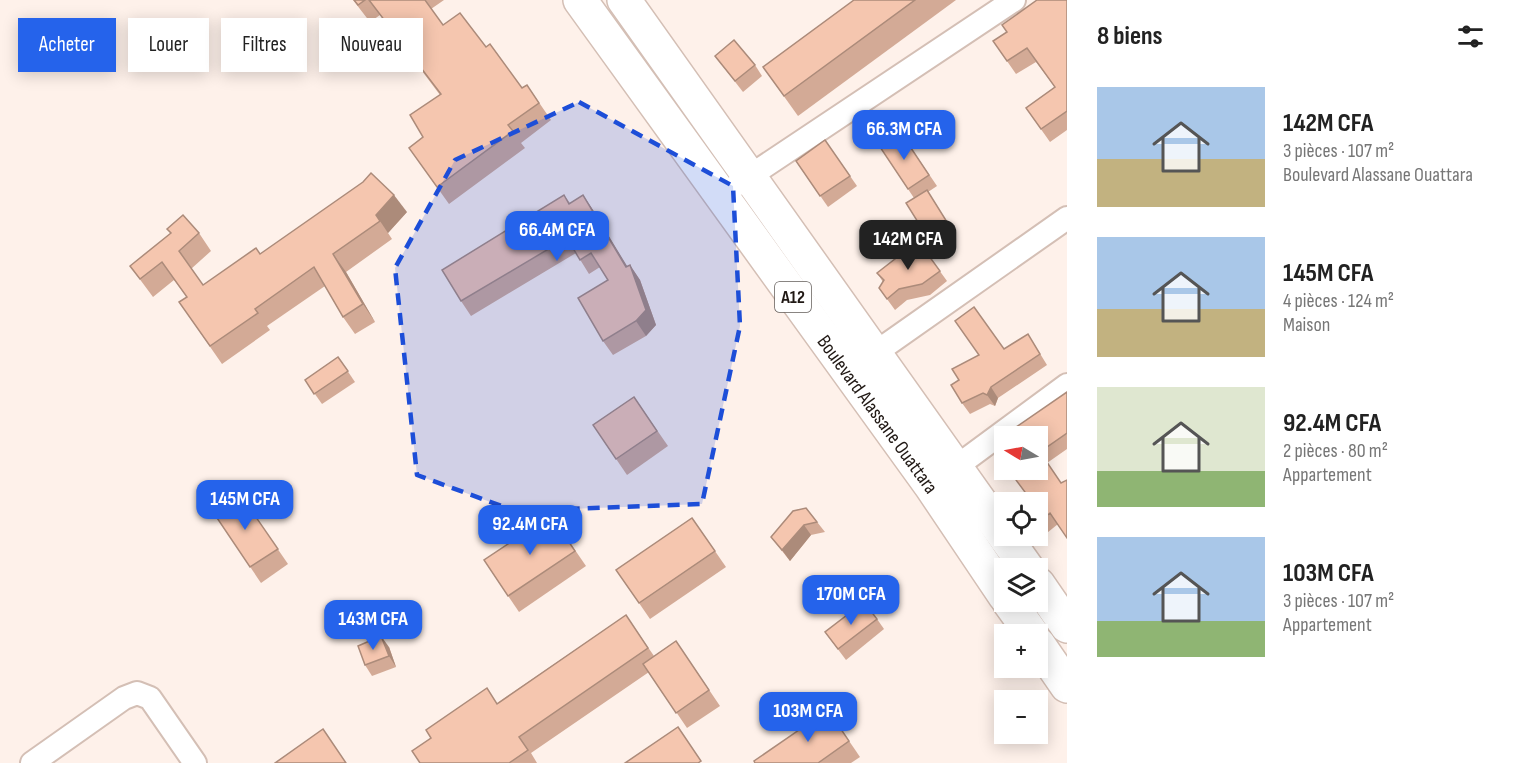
<!DOCTYPE html>
<html lang="fr">
<head>
<meta charset="utf-8">
<style>
	body { margin:0; font-family:"Sofia Sans Condensed",sans-serif; background:#f2f2f2; color:#222; height:100vh; display:flex; flex-direction:column; font-size:22px; white-space:nowrap }
	* { box-sizing:border-box; margin:0 }
	p { font-size:20px; color:#767676 }
	.icon { flex:none; width:33px; height:33px; fill:none; stroke:currentColor; stroke-width:2; stroke-linecap:round; stroke-linejoin:round }
	.map { position:relative; flex:1; overflow:hidden }
	.drawer { display:flex; flex-direction:column; background:#fff; width:450px }
	.drawer>* { flex:none }
	.hud { position:absolute; left:18px; top:18px; width:570px; height:54px; display:flex; gap:12px }
	.needle { width:39px; rotate:280deg }
	.controls { position:absolute; left:994px; top:426px; display:grid; gap:12px }
	.controls a { display:grid; place-items:center; width:54px; height:54px; border-radius:0px; background:#fff; box-shadow:0 3px 15px #0003; font-size:30px }
	.price { position:absolute; translate:-50% -51px; padding:0 14px; border-radius:12px; background:#2563eb; color:#fff; font-size:20px; line-height:39px; filter:drop-shadow(0 2px 3px #0008) }
	.price::after { content:''; position:absolute; left:50%; top:36px; width:18px; height:14px; margin-left:-9px; background:inherit; clip-path:polygon(0 0,100% 0,50% 100%) }
	.price.active { background:#222; color:#fff }
	ul { padding:0; list-style:none }
	li { display:flex; align-items:center; gap:18px; height:150px; padding:0 30px }
	li span { display:grid; place-items:center; flex:none; width:168px; height:120px; border-radius:0px; color:#555 }
	li>.icon { margin-inline-start:auto }
	span .icon { width:72px; height:72px; fill:#fffc; stroke-width:1 }
	li b { font-size:26px }
	h2 { display:flex; justify-content:space-between; align-items:center; height:72px; padding:0 30px; font-size:26px }
	.pill { padding:0 21px; border-radius:0px; background:#fff; box-shadow:0 3px 15px #0003; font-size:21px; line-height:54px }
	.pill.active { background:#2563eb; color:#fff }
	main { display:flex; flex:1; min-height:0 }
	.map>svg:first-child { display:block }
	.lines { fill:none; stroke-linecap:round; stroke-linejoin:round }
	.minor-casing { stroke:#d4bfb5; stroke-width:26 }
	.primary-casing { stroke:#d4bfb5; stroke-width:36 }
	.minor { stroke:#fff; stroke-width:22 }
	.primary { stroke:#fff; stroke-width:33 }
	.wall { fill:#d3aa96 }
	.shaded-wall { fill:#ac8b7a }
	.building { fill:#f5c6af; stroke:#ac8b7a; stroke-width:1.5 }
	.marked { fill:#1d4ed8; fill-opacity:0.2; stroke:#1d4ed8; stroke-width:4.5; stroke-dasharray:12 8; stroke-linejoin:round }
	.labels { text-anchor:middle; stroke-width:6; stroke-linejoin:round; paint-order:stroke }
	.shield { fill:#fff; stroke:#635d5a; stroke-width:1.5 }
	.shield-label { font-size:18px; font-weight:bold; fill:#201814 }
	.street-label { font-size:20px; fill:#201814; stroke:#fff }
</style>
</head>
<body>
<main>
<div class="map">
<svg width="1067" height="763" viewBox="0 0 1067 763">
	<rect width="100%" height="100%" fill="#fef1ea"/>
	<g class="lines">
		<g class="minor-casing">
			<g id="minor">
				<polyline points="738,184 1014,0"/>
				<polyline points="875,353 1067,218"/>
				<polyline points="945,475 1067,385"/>
				<polyline points="32,763 124,698 137,693 150,698 195,763"/>
			</g>
		</g>
		<g class="primary-casing">
			<g id="primary">
				<polyline points="580,0 931,486 1005,596"/>
				<polyline points="624,0 1027,568"/>
				<polyline points="1038,584 1067,626"/>
				<polyline points="1009,602 1032,634"/>
				<polyline points="1038,644 1067,686"/>
			</g>
		</g>
		<use href="#minor" class="minor"/>
		<use href="#primary" class="primary"/>
	</g>
	<g class="wall">
		<polygon points="353,0 444,0 431,9 443,25 486,47 522,88 527,85 551,120 521,143 525,148 449,204 409,148 423,137 440,95 380,15 370,22"/>
		<polygon points="854,0 956,0 798,116 763,67"/>
		<polygon points="1067,0 1067,130 1050,142 1026,108 1055,87 1036,62 1016,74 993,41"/>
		<polygon points="715,56 755,65 762,76 743,92"/>
		<polygon points="901,133 937,186 928,192 954,233 934,246 926,235 914,198 880,147"/>
		<polygon points="825,140 857,186 828,207 796,161"/>
		<polygon points="564,195 570,203 583,195 593,210 627,267 630,265 640,280 656,325 646,336 613,355 603,341 608,280 600,267 589,274 576,253 471,316 461,301"/>
		<polygon points="407,212 388,233 392,239 346,272 375,322 355,334 343,317 325,286 267,326 270,330 222,364 179,302 187,297 174,280 153,297 130,266 171,234 167,229 199,233 211,251 191,269 203,285 260,254"/>
		<polygon points="918,241 947,281 930,295 907,300 895,310 879,288 883,282 877,273"/>
		<polygon points="1028,334 1047,365 998,398 995,406 990,404 970,414 962,403 1004,349"/>
		<polygon points="338,357 355,382 322,404 305,380"/>
		<polygon points="1067,392 1067,449 1047,463 1058,524 1042,537 1038,530 1038,502 1025,492 1038,436"/>
		<polygon points="634,397 668,446 627,475 593,425"/>
		<polygon points="240,494 288,564 261,583 213,512"/>
		<polygon points="806,508 825,532 811,535 790,561 771,537"/>
		<polygon points="551,515 586,566 519,612 484,560"/>
		<polygon points="692,518 726,567 650,619 639,603"/>
		<polygon points="626,615 654,656 676,641 720,706 687,728 649,672 531,753 537,763 420,763 497,703"/>
		<polygon points="877,619 884,629 846,660 825,632"/>
		<polygon points="389,647 396,667 372,676 365,665"/>
		<polygon points="828,710 860,757 851,763 755,763"/>
	</g>
	<g class="shaded-wall">
		<polygon points="394,195 407,212 388,233 376,215"/>
		<polygon points="583,195 593,210 635,279 630,265 640,280 656,325 646,336 636,321 626,267"/>
		<polygon points="333,254 346,272 375,322 363,304"/>
		<polygon points="991,387 998,398 995,406 987,395"/>
		<polygon points="804,525 811,535 790,561 782,550"/>
		<polygon points="381,636 389,647 396,667 389,656"/>
	</g>
	<g class="building">
		<polygon points="354,0 365,0 358,5"/>
		<polygon points="369,0 425,0 443,25 460,13 486,47 490,44 522,88 527,85 539,103 508,125 513,131 437,187 409,148 423,137 410,115 441,94"/>
		<polygon points="854,0 915,0 784,96 763,67"/>
		<polygon points="1037,0 1067,0 1067,111 1041,129 1026,108 1055,87 1027,48 1007,61 993,41 1007,32 1002,25"/>
		<polygon points="734,40 755,65 735,81 715,56"/>
		<polygon points="901,133 929,175 908,189 880,147"/>
		<polygon points="825,140 850,176 820,196 796,161"/>
		<polygon points="371,173 394,195 376,215 380,221 333,254 363,304 343,317 314,267 255,309 258,313 210,346 179,302 187,297 162,262 140,279 130,266 171,233 167,229 183,215 199,233 179,251 203,285 256,248 260,254 363,182"/>
		<polygon points="927,190 947,222 926,235 906,203"/>
		<polygon points="564,195 569,204 583,195 626,267 630,265 646,310 636,321 603,341 578,298 608,280 591,253 580,260 567,238 461,301 442,270"/>
		<polygon points="918,241 940,271 922,284 899,289 887,299 879,288 884,280 877,273"/>
		<polygon points="974,307 1004,349 1028,334 1040,354 991,387 987,395 983,393 962,403 951,385 959,380 952,369 979,355 955,321"/>
		<polygon points="338,357 348,371 314,394 305,380"/>
		<polygon points="1067,392 1067,433 1040,452 1061,483 1067,480 1067,538 1050,513 1038,523 1038,502 1019,502 1016,499 1025,492 1016,480 1030,470 1038,470 1038,436 1007,436 1006,434"/>
		<polygon points="634,397 657,431 616,459 593,425"/>
		<polygon points="240,494 278,549 250,567 213,512"/>
		<polygon points="806,508 817,522 804,525 782,550 771,537 793,511"/>
		<polygon points="551,515 575,551 508,596 484,560"/>
		<polygon points="692,518 715,551 639,603 616,570"/>
		<polygon points="864,602 877,619 838,649 825,632"/>
		<polygon points="626,615 648,648 519,737 528,750 509,763 420,763 412,751 431,738 426,730 487,688 497,704"/>
		<polygon points="381,636 389,656 365,665 358,646"/>
		<polygon points="676,641 709,690 676,713 643,664"/>
		<polygon points="828,710 849,741 818,763 755,763 754,761"/>
		<polygon points="678,727 701,761 698,763 625,763"/>
		<polygon points="323,729 346,763 275,763"/>
	</g>
	<path class="marked" d="M 579,102 L 733,186 L 740,326 L 702,504 L 515,511 L 417,475 L 395,268 L 455,160 Z"/>
	<g class="labels">
		<rect class="shield" x="775" y="282" width="36" height="30" rx="4.5"/>
		<g class="shield-label">
			<text x="793" y="303">A12</text>
		</g>
		<g class="street-label">
			<text transform="translate(878 414) rotate(54)" y="7">Boulevard Alassane Ouattara</text>
		</g>
	</g>
</svg>
<div class="controls">
<a><svg class="needle" viewBox="-14 -14 28 28"><path d="M0-13l5 13h-10z" fill="#e53935"/><path d="M0 13l5-13h-10z" fill="#767676"/></svg></a>
<a><svg class="icon" aria-label="locate" viewBox="0 0 24 24"><circle cx="12" cy="12" r="6"/><path d="M12 2v4M12 18v4M2 12h4M18 12h4"/></svg></a>
<a><svg class="icon" aria-label="layers" viewBox="0 0 24 24"><path d="M12 4l9 5-9 5-9-5zM3 14l9 5 9-5"/></svg></a>
<a>+</a>
<a>−</a>
</div>
<b class="price" style="left:904px;top:161px">66.3M CFA</b>
<b class="price" style="left:557px;top:262px">66.4M CFA</b>
<b class="price active" style="left:908px;top:271px">142M CFA</b>
<b class="price" style="left:245px;top:531px">145M CFA</b>
<b class="price" style="left:530px;top:556px">92.4M CFA</b>
<b class="price" style="left:851px;top:626px">170M CFA</b>
<b class="price" style="left:373px;top:651px">143M CFA</b>
<b class="price" style="left:808px;top:743px">103M CFA</b>
<div class="hud">
<a class="pill active">Acheter</a>
<a class="pill">Louer</a>
<a class="pill">Filtres</a>
<a class="pill">Nouveau</a>
</div>
</div>
<section class="drawer">
<h2>8 biens<svg class="icon" aria-label="filters" viewBox="0 0 24 24"><path d="M4 7h16M4 17h16"/><circle cx="9" cy="7" r="2"/><circle cx="15" cy="17" r="2"/></svg></h2>
<ul>
<li><span style="background:linear-gradient(#a9c7e8 60%,#c2b280 0)"><svg class="icon" aria-label="home" viewBox="0 0 24 24"><path d="M3 11l9-7 9 7M6 9v11h12V9"/></svg></span><div><b>142M CFA</b><p>3 pièces · 107 m²</p><p>Boulevard Alassane Ouattara</p></div></li>
<li><span style="background:linear-gradient(#a9c7e8 60%,#c2b280 0)"><svg class="icon" aria-label="home" viewBox="0 0 24 24"><path d="M3 11l9-7 9 7M6 9v11h12V9"/></svg></span><div><b>145M CFA</b><p>4 pièces · 124 m²</p><p>Maison</p></div></li>
<li><span style="background:linear-gradient(#dfe7d0 70%,#8fb573 0)"><svg class="icon" aria-label="home" viewBox="0 0 24 24"><path d="M3 11l9-7 9 7M6 9v11h12V9"/></svg></span><div><b>92.4M CFA</b><p>2 pièces · 80 m²</p><p>Appartement</p></div></li>
<li><span style="background:linear-gradient(#a9c7e8 70%,#8fb573 0)"><svg class="icon" aria-label="home" viewBox="0 0 24 24"><path d="M3 11l9-7 9 7M6 9v11h12V9"/></svg></span><div><b>103M CFA</b><p>3 pièces · 107 m²</p><p>Appartement</p></div></li>
</ul>
</section>
</main>
</body>
</html>
